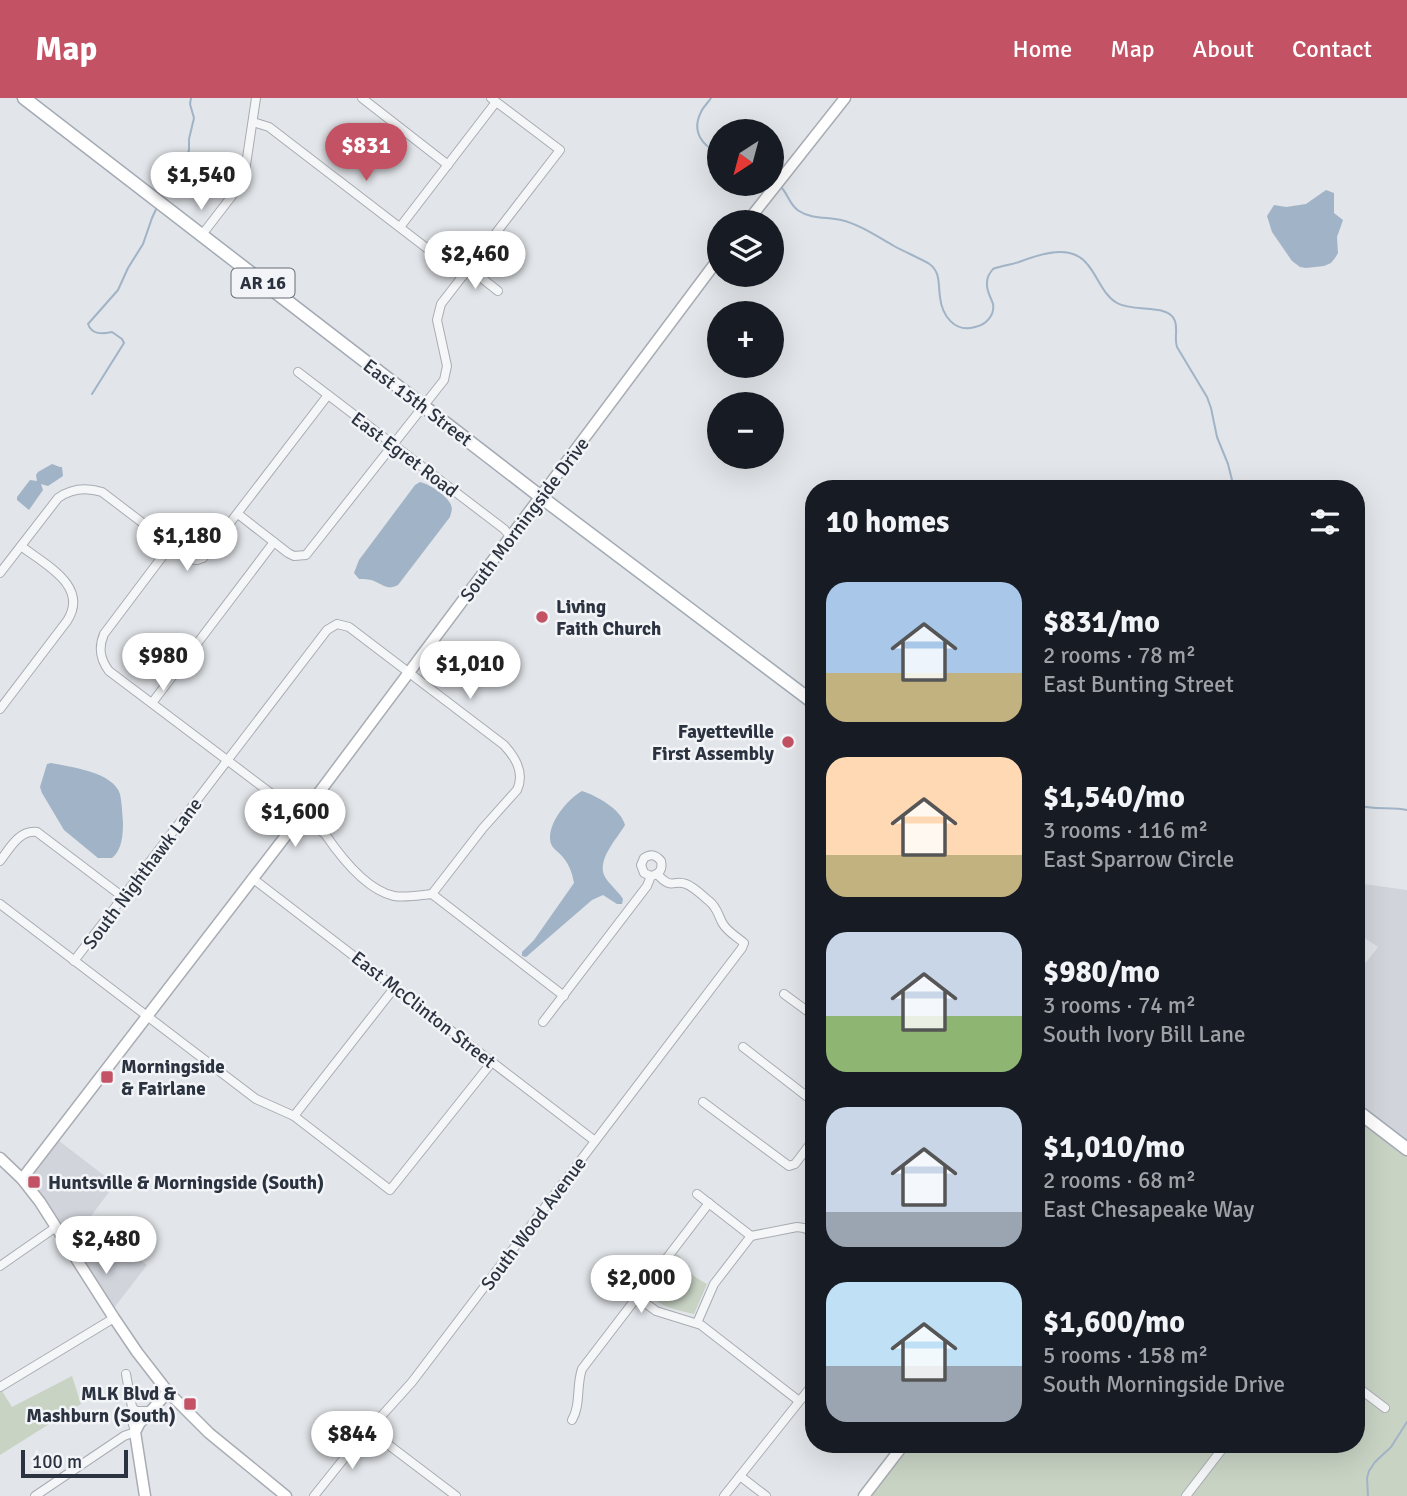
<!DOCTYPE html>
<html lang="en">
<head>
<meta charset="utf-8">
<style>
	body { margin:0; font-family:Signika,sans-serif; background:#20242c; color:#f1f3f6; height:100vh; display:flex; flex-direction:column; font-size:26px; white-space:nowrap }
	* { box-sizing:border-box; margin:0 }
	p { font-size:23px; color:#9ea1a6 }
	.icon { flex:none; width:38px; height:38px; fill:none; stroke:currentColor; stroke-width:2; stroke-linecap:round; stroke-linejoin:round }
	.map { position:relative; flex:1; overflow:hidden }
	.side { position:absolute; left:805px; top:382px; width:560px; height:973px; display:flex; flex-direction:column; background:#171b24; border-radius:28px; box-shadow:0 7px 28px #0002 }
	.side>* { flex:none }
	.needle { width:46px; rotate:216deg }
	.controls { position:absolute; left:707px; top:21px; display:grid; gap:14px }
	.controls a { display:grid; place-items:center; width:77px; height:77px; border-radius:50%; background:#171b24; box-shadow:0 7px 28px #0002; font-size:35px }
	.scale { position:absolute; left:21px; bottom:18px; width:107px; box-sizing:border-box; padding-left:7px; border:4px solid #2c3340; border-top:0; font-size:19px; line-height:24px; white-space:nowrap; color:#2c3340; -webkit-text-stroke:5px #f2f4f7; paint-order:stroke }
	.price { position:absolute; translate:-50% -60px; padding:0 16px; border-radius:24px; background:#fff; color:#222; font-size:23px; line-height:46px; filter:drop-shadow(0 2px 4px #0008) }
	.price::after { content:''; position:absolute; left:50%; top:42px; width:21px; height:16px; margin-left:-10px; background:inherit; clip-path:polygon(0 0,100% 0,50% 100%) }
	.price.on { background:#c35364; color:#fff }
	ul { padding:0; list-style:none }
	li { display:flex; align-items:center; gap:21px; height:175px; padding:0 21px }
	li span { display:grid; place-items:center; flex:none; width:196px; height:140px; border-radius:21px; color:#555 }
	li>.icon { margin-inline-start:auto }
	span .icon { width:84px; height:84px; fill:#fffc; stroke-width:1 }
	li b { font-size:30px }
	h2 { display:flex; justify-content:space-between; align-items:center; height:84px; padding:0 21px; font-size:30px }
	header { display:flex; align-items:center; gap:42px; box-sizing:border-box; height:98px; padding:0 35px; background:#c35364; color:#fff }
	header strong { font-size:33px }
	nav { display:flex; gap:38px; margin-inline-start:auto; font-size:24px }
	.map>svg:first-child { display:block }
	.built { fill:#d1d4db }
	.green { fill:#c8d3c4 }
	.water { fill:#a1b3c6 }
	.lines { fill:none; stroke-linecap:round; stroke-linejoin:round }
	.stream { stroke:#a1b3c6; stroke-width:2 }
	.street-casing { stroke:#a8acb3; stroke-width:10 }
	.secondary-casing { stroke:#a8acb3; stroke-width:13 }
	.primary-casing { stroke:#a3aab4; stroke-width:15 }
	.street { stroke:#f5f6f8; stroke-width:8 }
	.secondary { stroke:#fff; stroke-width:10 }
	.primary { stroke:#fff; stroke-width:12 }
	.poi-dot { fill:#c35364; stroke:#f2f4f7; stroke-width:2.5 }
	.labels { text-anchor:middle; stroke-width:5; stroke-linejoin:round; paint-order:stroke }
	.shield { fill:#f2f4f7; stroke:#676d77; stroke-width:2 }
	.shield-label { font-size:18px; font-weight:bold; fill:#2c3340 }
	.street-label { font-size:19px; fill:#2c3340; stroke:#f2f4f7 }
	.poi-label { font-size:19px; font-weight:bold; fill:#2c3340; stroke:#f2f4f7; text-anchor:start }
</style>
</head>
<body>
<header>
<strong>Map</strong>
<nav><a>Home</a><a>Map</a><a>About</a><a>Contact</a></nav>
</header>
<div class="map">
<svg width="1407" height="1398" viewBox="0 0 1407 1398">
	<rect width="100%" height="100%" fill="#e2e5e9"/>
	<g class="built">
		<polygon points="1356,785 1407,792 1407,1051 1356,1012 1356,877 1378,849 1356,834"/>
		<polygon points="54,1039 115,1086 88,1122 147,1167 114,1210 107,1209 22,1081"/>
	</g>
	<g class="green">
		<polygon points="1356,1012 1407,1051 1407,1398 864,1398 904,1346 1356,1346"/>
		<path d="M 677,1156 C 683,1161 683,1165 687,1171 C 692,1178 700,1182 707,1186 L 694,1216 C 676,1212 661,1209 648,1196 Z"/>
		<polygon points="72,1278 81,1306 0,1357 0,1290 12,1309"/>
	</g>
	<g class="water">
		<polygon points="1326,92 1334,95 1334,115 1343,122 1337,139 1338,155 1335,160 1331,165 1324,168 1306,170 1300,169 1292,163 1272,134 1267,118 1274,107 1286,109 1306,106"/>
		<polygon points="52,366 60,369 62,369 63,378 48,388 41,386 43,392 29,412 17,402 17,399 30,382 37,383 36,377 38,374"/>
		<path d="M 420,384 C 429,386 447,397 451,407 C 453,412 451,414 450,419 L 398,487 C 388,492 385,488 376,484 C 371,481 365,481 359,481 L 354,475 L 359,462 L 415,387 Z"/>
		<path d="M 51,665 C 71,669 113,674 120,696 C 122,705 122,715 123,724 C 123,737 122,752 112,760 L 98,760 L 64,732 L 42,695 L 40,689 L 47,666 Z"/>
		<path d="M 582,693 C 597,698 621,711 625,727 C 617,741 596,762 605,779 C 610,787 618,793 623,801 L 622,806 L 617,806 L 603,797 L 592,802 L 526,859 L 522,858 L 522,854 L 534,842 L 574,785 C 572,773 568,764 560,756 C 557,753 554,751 552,748 C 543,730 567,701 582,693 Z"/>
	</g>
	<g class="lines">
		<g class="stream">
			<path d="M 711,0 C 708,5 703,9 701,14 C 691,34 702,47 719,56"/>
			<path d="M 780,88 C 788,95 789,107 799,113 C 811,121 827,119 841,122 C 859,126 878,139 894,148 C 905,154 917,159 928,165 C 941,173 938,186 940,199 C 942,218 955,235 975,229 C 986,227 995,217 993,206 C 991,199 986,193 987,185 C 987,179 989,176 993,171 C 1001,168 1010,167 1019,164 C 1040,156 1072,145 1088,167 C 1098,179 1103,197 1117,205 C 1134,215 1169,205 1175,223 C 1178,232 1174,241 1177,249 L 1207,299 L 1211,310 L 1217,339 L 1228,366 L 1234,390"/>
			<polyline points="168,94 185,77 186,60 189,52 189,41 194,20 190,6 191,0"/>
			<path d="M 92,296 L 124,245 L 122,241 L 112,234 C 102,236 92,237 88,226 L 118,192 L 128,170 L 143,146 L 152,120 L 157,109"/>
			<path d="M 1356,707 C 1373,712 1390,709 1407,712"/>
			<polyline points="1368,1398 1367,1380 1369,1373 1375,1364 1391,1349 1407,1324"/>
		</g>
		<g class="street-casing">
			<g id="street">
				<polyline points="362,0 448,67"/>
				<polyline points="253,24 269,29 463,178"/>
				<polyline points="400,129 496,4"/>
				<polyline points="201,138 238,90 244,80 256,0"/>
				<polyline points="469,170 498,193"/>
				<polyline points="298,274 504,431 511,439"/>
				<polyline points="238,416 288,455 294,458 306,457 444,282 447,268 437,222 441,206 560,52 491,0"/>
				<path d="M 171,447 L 104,536 C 98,550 100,561 109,573 L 325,736 C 340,758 366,792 394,798 C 407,800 420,797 432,796 L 564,898"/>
				<path d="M 0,475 L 58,400 C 72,390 86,389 102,394 L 190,461 L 197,462 L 203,460 L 328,297"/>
				<polyline points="152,605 274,444"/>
				<path d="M 0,611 L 67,523 C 90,488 44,466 21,448"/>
				<path d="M 0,763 C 10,750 19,732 37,734 L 123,799"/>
				<polyline points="252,780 595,1043"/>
				<polyline points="0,806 256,1001 294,1018 390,1092 492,964"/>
				<path d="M 74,863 L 327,532 L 337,526 L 349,529 L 504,647 C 516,660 525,675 517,692 L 483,730 L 432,796"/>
				<polyline points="784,896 814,918"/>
				<path d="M 543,924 L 647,788 L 651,778 C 659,776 663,772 661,763 C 656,757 651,755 644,760 L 641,767 L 644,775 L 651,778"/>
				<polyline points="743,949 814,1004"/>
				<polyline points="703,1004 789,1068 795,1066 814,1041"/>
				<polyline points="294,1018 395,889"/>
				<polyline points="697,1096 751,1138 797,1129 804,1130 814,1135"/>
				<polyline points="0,1168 56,1129"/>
				<polyline points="637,1199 656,1213 701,1227 799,1303"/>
				<polyline points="697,1225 714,1186 751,1138"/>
				<polyline points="126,1276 132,1309 136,1313 150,1313"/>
				<polyline points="1356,1288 1385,1310"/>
				<polyline points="0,1289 114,1220"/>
				<path d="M 572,1322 C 581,1307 576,1288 582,1271 L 709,1105"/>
				<polyline points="369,1332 456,1398"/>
				<polyline points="740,1378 766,1398"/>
				<polyline points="35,1398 124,1338 135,1334 130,1315 132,1309"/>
				<path d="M 314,1398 L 350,1353 L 412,1284 L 742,850 L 744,845 C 737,839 728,834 723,826 C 718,818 718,810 709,803 C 703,798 694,789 686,786 C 672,781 673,793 657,776"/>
				<polyline points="724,1398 814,1285"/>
				<polyline points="1186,1398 1226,1346"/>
			</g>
		</g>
		<g class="secondary-casing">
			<g id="secondary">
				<polyline points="747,124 845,0"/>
				<polyline points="0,1060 22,1081 40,1104 114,1220 137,1254 168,1294 209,1335 286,1398"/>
				<polyline points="22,1081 324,688 719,160"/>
				<polyline points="145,1398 135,1334 139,1326 168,1294"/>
				<polyline points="864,1398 904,1346"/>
			</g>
		</g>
		<g class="primary-casing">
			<g id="primary">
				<polyline points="24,0 541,399 814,605"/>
				<polyline points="1356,1012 1407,1051"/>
			</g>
		</g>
		<use href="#street" class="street"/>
		<use href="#secondary" class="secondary"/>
		<use href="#primary" class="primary"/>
	</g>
	<g class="poi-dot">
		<circle cx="542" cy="519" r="7"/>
		<circle cx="788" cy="644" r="7"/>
		<rect x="100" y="972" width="14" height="14" rx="3.5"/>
		<rect x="27" y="1077" width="14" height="14" rx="3.5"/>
		<rect x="183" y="1299" width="14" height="14" rx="3.5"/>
	</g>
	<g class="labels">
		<rect class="shield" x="231.5" y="170.5" width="63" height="29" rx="5"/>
		<g class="shield-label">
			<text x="263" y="191">AR 16</text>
		</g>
		<g class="street-label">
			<text transform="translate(418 304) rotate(37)" y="7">East 15th Street</text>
			<text transform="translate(405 356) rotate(37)" y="7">East Egret Road</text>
			<text transform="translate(524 421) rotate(-53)" y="7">South Morningside Drive</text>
			<text transform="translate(142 775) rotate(-53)" y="7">South Nighthawk Lane</text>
			<text transform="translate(424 911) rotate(38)" y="7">East McClinton Street</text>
			<text transform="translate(533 1125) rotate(-53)" y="7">South Wood Avenue</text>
		</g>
		<g class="poi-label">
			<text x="556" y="515">Living<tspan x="556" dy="22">Faith Church</tspan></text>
			<text x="774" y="640" text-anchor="end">Fayetteville<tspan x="774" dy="22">First Assembly</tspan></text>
			<text x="121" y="975">Morningside<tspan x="121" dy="22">&amp; Fairlane</tspan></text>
			<text x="48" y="1091">Huntsville &amp; Morningside (South)</text>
			<text x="176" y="1302" text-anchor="end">MLK Blvd &amp;<tspan x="176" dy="22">Mashburn (South)</tspan></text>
		</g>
	</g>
</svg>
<div class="controls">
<a><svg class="needle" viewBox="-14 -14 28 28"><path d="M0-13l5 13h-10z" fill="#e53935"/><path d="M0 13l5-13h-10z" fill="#9ea1a6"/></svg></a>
<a><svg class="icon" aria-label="layers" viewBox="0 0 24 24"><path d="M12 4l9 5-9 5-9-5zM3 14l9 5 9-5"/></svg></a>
<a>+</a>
<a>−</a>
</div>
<div class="scale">100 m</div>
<b class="price on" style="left:366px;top:85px">$831</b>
<b class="price" style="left:201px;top:114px">$1,540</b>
<b class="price" style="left:475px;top:193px">$2,460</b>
<b class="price" style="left:187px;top:475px">$1,180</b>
<b class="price" style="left:163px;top:595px">$980</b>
<b class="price" style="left:470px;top:603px">$1,010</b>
<b class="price" style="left:295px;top:751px">$1,600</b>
<b class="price" style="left:106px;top:1178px">$2,480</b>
<b class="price" style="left:641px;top:1217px">$2,000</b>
<b class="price" style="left:352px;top:1373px">$844</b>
<section class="side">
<h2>10 homes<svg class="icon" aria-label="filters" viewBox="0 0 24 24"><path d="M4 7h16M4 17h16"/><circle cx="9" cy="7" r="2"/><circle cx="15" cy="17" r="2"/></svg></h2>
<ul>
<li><span style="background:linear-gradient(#a9c7e8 65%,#c2b280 0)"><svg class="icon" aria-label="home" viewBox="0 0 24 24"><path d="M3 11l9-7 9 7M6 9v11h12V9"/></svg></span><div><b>$831/mo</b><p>2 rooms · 78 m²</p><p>East Bunting Street</p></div></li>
<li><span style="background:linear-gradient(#ffd9b3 70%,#c2b280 0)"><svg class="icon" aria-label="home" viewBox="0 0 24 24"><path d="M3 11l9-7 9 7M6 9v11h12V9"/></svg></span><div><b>$1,540/mo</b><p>3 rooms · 116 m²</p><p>East Sparrow Circle</p></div></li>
<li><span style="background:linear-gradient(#c9d6e8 60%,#8fb573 0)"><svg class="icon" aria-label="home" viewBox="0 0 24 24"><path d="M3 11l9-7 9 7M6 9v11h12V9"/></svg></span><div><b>$980/mo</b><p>3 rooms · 74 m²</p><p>South Ivory Bill Lane</p></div></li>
<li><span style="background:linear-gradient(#c9d6e8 75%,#9aa5b1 0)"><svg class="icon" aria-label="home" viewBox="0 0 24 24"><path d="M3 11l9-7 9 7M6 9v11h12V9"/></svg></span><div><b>$1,010/mo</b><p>2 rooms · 68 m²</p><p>East Chesapeake Way</p></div></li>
<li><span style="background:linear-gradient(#bfe0f5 60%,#9aa5b1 0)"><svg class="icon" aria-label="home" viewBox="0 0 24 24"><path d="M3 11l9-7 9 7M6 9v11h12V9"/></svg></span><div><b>$1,600/mo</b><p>5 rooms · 158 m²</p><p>South Morningside Drive</p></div></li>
</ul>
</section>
</div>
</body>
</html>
